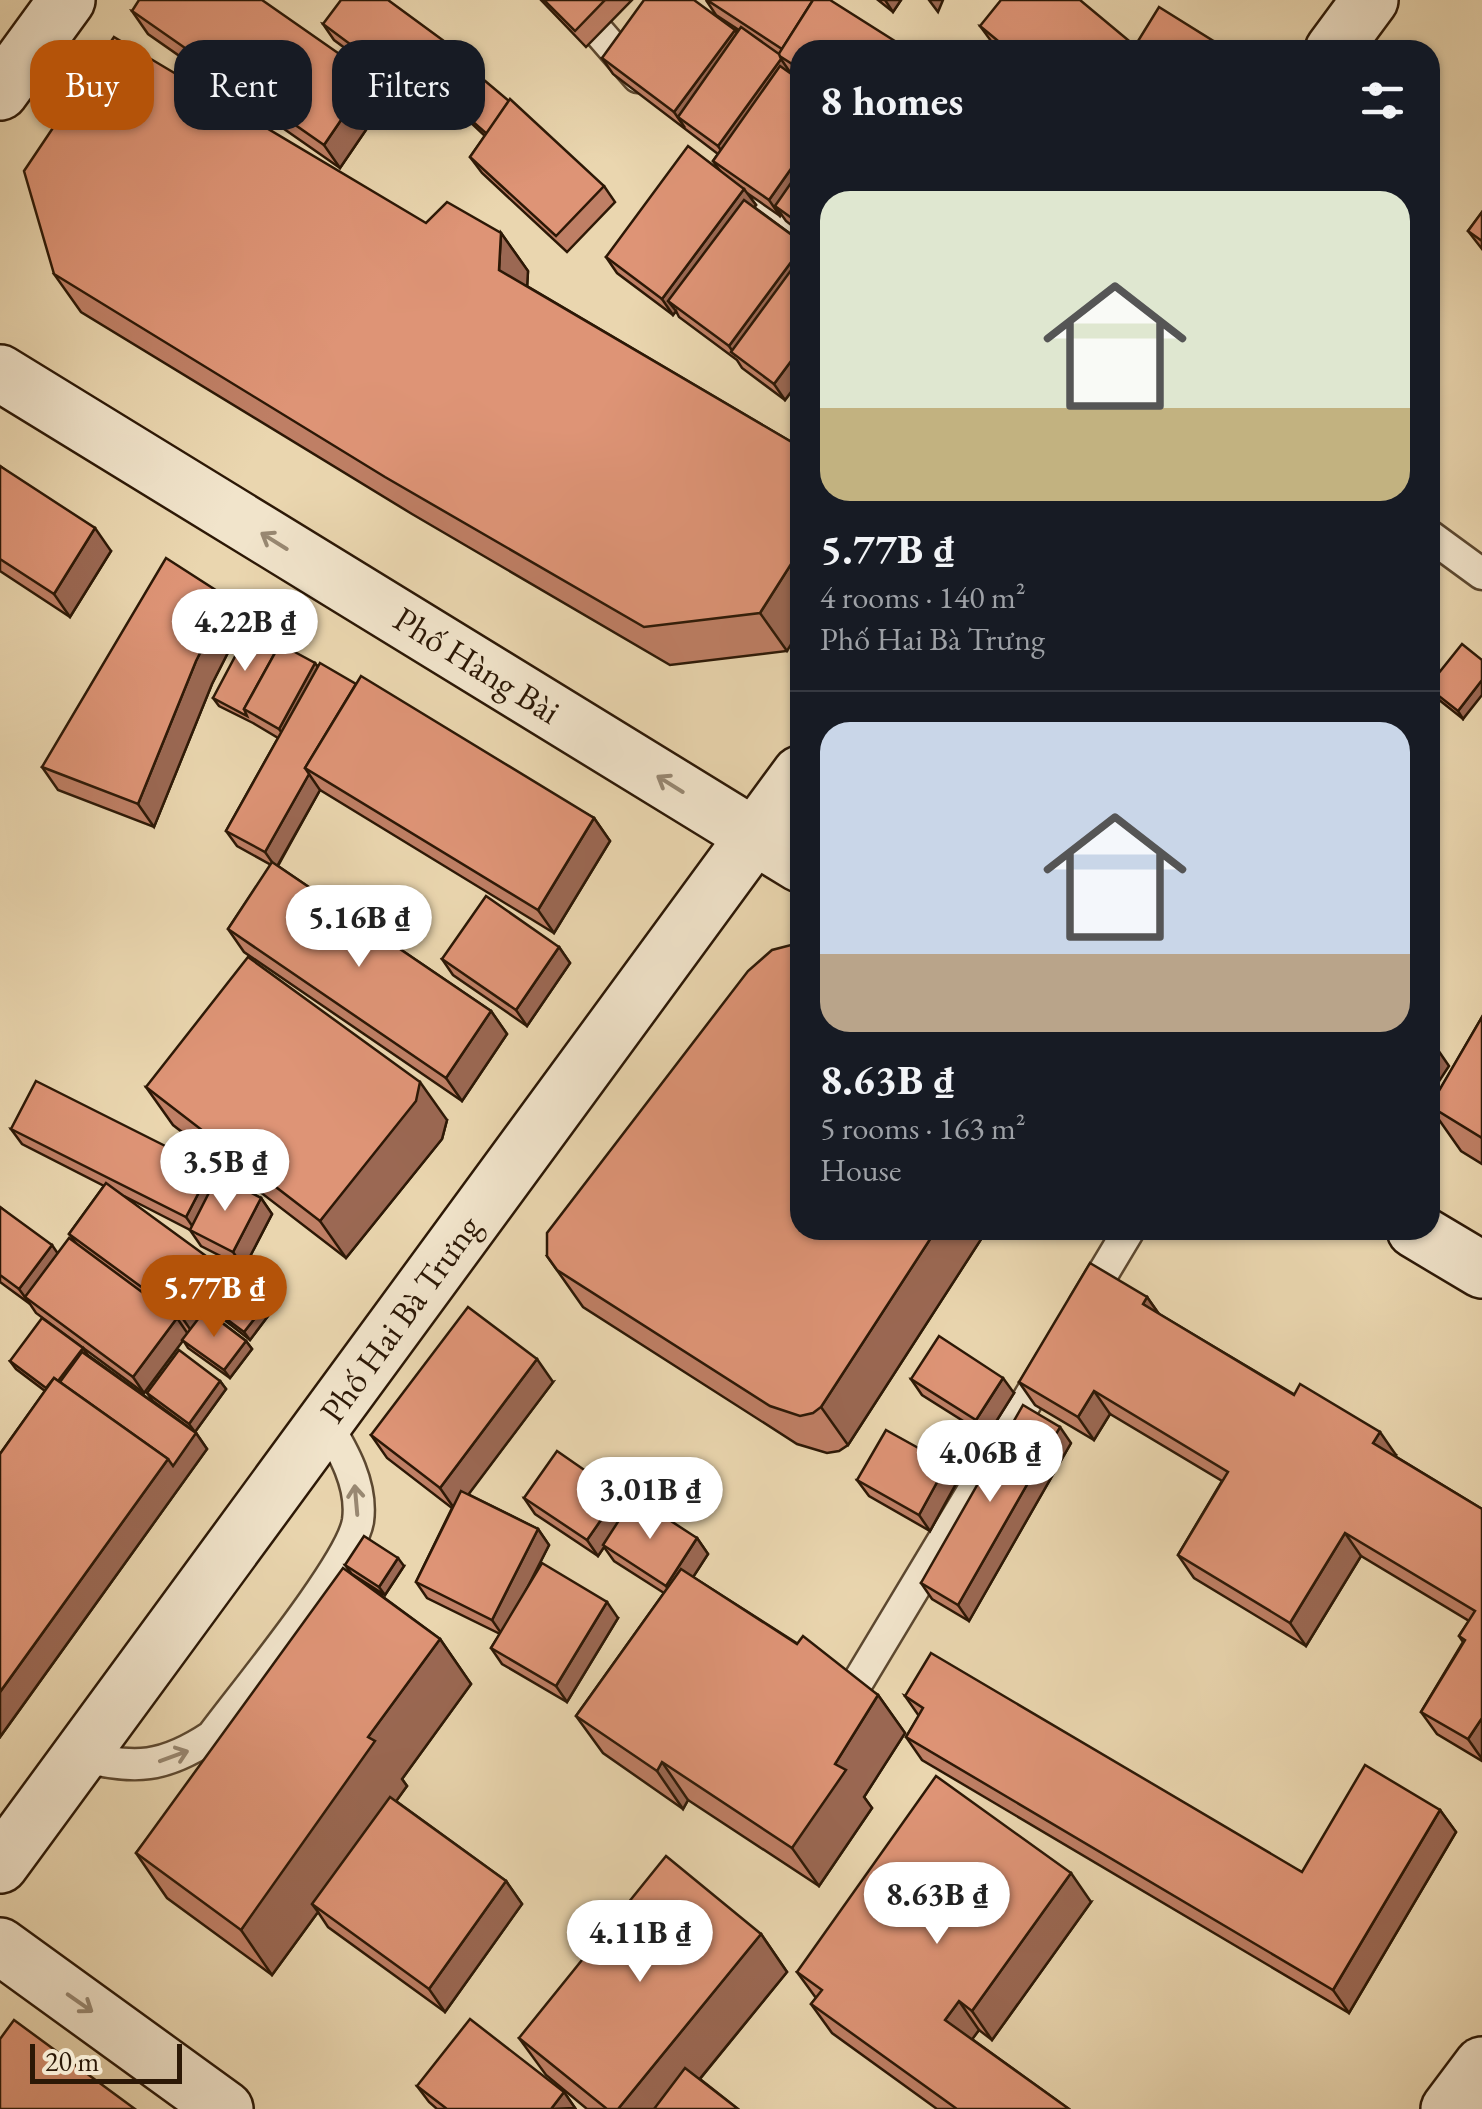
<!DOCTYPE html>
<html lang="en">
<head>
<meta charset="utf-8">
<style>
	body { margin:0; font-family:"EB Garamond",serif; background:#20242c; color:#f1f3f6; height:100vh; display:flex; flex-direction:column; font-size:38px; white-space:nowrap }
	* { box-sizing:border-box; margin:0 }
	p { font-size:32px; color:#9ea1a6 }
	.icon { flex:none; width:55px; height:55px; fill:none; stroke:currentColor; stroke-width:2; stroke-linecap:round; stroke-linejoin:round }
	.map { position:relative; flex:1; overflow:hidden }
	.drawer { position:absolute; left:790px; top:40px; width:650px; height:1200px; display:flex; flex-direction:column; background:#171b24; border-radius:30px; box-shadow:0 2px 8px #0004 }
	.drawer>* { flex:none }
	.top-card { position:absolute; left:30px; top:40px; width:610px; height:90px; display:flex; gap:20px }
	.scale { position:absolute; left:30px; bottom:25px; width:152px; box-sizing:border-box; padding-left:10px; border:5px solid #2c1806; border-top:0; font-size:28px; line-height:35px; white-space:nowrap; color:#2c1806; -webkit-text-stroke:8px #f1e4cb; paint-order:stroke }
	.price { position:absolute; translate:-50% -85px; padding:0 22px; border-radius:35px; background:#fff; color:#222; font-size:32px; line-height:65px; filter:drop-shadow(0 2px 5px #0008) }
	.price::after { content:''; position:absolute; left:50%; top:60px; width:30px; height:22px; margin-left:-15px; background:inherit; clip-path:polygon(0 0,100% 0,50% 100%) }
	.price.current { background:#b45309; color:#fff }
	ul { padding:0; list-style:none }
	li { display:grid; align-content:center; gap:20px; height:530px; padding:0 30px }
	li+li { border-top:2px solid #363941 }
	li span { display:grid; place-items:center; height:310px; border-radius:30px; color:#555 }
	li>.icon { margin-inline-start:auto }
	span .icon { width:180px; height:180px; fill:#fffc; stroke-width:1 }
	li b { font-size:42px }
	h2 { display:flex; justify-content:space-between; align-items:center; height:120px; padding:0 30px; font-size:42px }
	.tag { padding:0 35px; border-radius:30px; background:#171b24; box-shadow:0 2px 8px #0004; font-size:35px; line-height:90px }
	.tag.current { background:#b45309; color:#fff }
	.map>svg:first-child { display:block }
	.lines { fill:none; stroke-linecap:round; stroke-linejoin:round }
	.lane-casing { stroke:#5c4830; stroke-width:35 }
	.secondary-casing { stroke:#2c1806; stroke-width:60 }
	.lane { stroke:#f1e4cb; stroke-width:30 }
	.secondary { stroke:#f1e4cb; stroke-width:55 }
	.wall { fill:#bf7f65; stroke:#2c1806; stroke-width:2.5 }
	.shaded-wall { fill:#9b6853; stroke:#2c1806; stroke-width:2.5 }
	.building { fill:#de9476; stroke:#2c1806; stroke-width:2.5 }
	.oneway { stroke:#988872 }
	.labels { text-anchor:middle; stroke-width:8; stroke-linejoin:round; paint-order:stroke }
	.street-label { font-size:35px; fill:#2c1806; stroke:#f1e4cb }
</style>
</head>
<body>
<div class="map">
<svg width="1482" height="2109" viewBox="0 0 1482 2109">
	<rect width="100%" height="100%" fill="#ead6af"/>
	<filter id="stains"><feTurbulence type="fractalNoise" baseFrequency=".002" numOctaves="4"/><feColorMatrix values="0 0 0 0 .2 0 0 0 0 .09 0 0 0 0 .02 0 0 0 .5 -.17"/></filter>
	<radialGradient id="worn" r=".72"><stop offset=".6" stop-color="#630" stop-opacity="0"/><stop offset="1" stop-color="#630" stop-opacity=".3"/></radialGradient>
	<g class="lines">
		<g class="lane-casing">
			<g id="lane">
				<polyline points="571,0 638,77"/>
				<polyline points="758,210 800,242"/>
				<polyline points="1430,536 1482,574"/>
				<polyline points="1084,1305 1129,1230"/>
				<polyline points="859,1680 1051,1361"/>
				<path d="M 80,1756 C 135,1770 164,1768 212,1736 C 243,1694 351,1564 358,1521 C 363,1485 343,1451 325,1421"/>
			</g>
		</g>
		<g class="secondary-casing">
			<g id="secondary">
				<polyline points="1333,50 1370,0"/>
				<polyline points="0,92 67,0"/>
				<polyline points="0,373 800,864"/>
				<polyline points="1415,1230 1482,1270"/>
				<polyline points="0,1865 800,774"/>
				<polyline points="0,1946 225,2109"/>
				<polyline points="1449,2109 1482,2065"/>
			</g>
		</g>
		<use href="#lane" class="lane"/>
		<use href="#secondary" class="secondary"/>
	</g>
	<g class="wall">
		<polygon points="541,0 632,0 586,47"/>
		<polygon points="706,0 800,50 800,232 786,221 781,214 780,216 747,193 756,205 754,207 800,241 800,380 785,400 742,368 737,360 679,317 676,311 673,315 617,273 606,257 720,171 713,161 718,154 613,74 602,58 735,30 737,33 739,30 716,15"/>
		<polygon points="878,0 901,0 893,12"/>
		<polygon points="132,11 371,76 387,99 340,168 148,34"/>
		<polygon points="323,24 474,71 440,118 334,40"/>
		<polygon points="980,26 1140,50 1002,50 991,41"/>
		<polygon points="464,114 604,186 615,202 567,252 482,173 470,157 485,136 470,122"/>
		<polygon points="1482,212 1482,249 1468,231"/>
		<polygon points="426,223 501,233 528,271 527,286 800,447 787,651 670,665 412,514 81,312 54,274"/>
		<polygon points="0,466 111,551 70,617 0,571"/>
		<polygon points="244,621 212,684 154,827 58,790 42,767"/>
		<polygon points="276,649 318,666 594,818 610,841 554,933 320,790 278,866 491,1011 507,1034 462,1101 244,952 228,929 271,865 237,846 226,831 278,738 253,723 219,706 213,698"/>
		<polygon points="1482,660 1463,719 1433,695 1430,691 1430,684"/>
		<polygon points="559,947 570,963 527,1026 453,975 442,959"/>
		<polygon points="1482,1017 1482,1164 1461,1151 1430,1107"/>
		<polygon points="146,1087 447,1120 442,1139 346,1258 173,1125"/>
		<polygon points="11,1129 211,1169 216,1178 261,1198 272,1214 244,1268 201,1246 190,1230 124,1196 271,1312 250,1340 209,1308 207,1311 246,1341 252,1349 230,1378 188,1348 183,1340 144,1393 36,1313 30,1304 0,1282 0,1207 57,1253 76,1243 69,1234 104,1186 22,1144"/>
		<polygon points="800,1230 987,1230 848,1445 839,1451 827,1453 797,1444 583,1307 547,1256"/>
		<polygon points="1147,1297 1159,1314 1396,1455 1395,1456 1482,1509 1482,1761 1437,1734 1421,1712 1463,1642 1459,1636 1469,1621 1361,1556 1306,1646 1194,1578 1178,1555 1222,1481 1110,1414 1094,1440 1035,1405 1019,1382"/>
		<polygon points="83,1348 88,1355 196,1433 207,1449 0,1737 0,1454 45,1391 16,1369 10,1361"/>
		<polygon points="911,1379 1014,1393 987,1436 922,1395"/>
		<polygon points="220,1381 226,1389 195,1432 153,1401 147,1393"/>
		<polygon points="553,1382 468,1494 538,1529 549,1545 527,1588 618,1618 567,1702 502,1664 491,1648 500,1634 427,1598 416,1582 452,1508 387,1458 371,1435"/>
		<polygon points="1071,1443 969,1621 932,1599 921,1583"/>
		<polygon points="857,1480 958,1480 930,1531 869,1496"/>
		<polygon points="524,1498 628,1506 697,1538 708,1554 693,1577 878,1695 905,1733 864,1797 872,1808 819,1886 688,1800 683,1809 603,1753 576,1716 664,1593 614,1561 604,1547 598,1556 535,1514"/>
		<polygon points="345,1565 404,1566 385,1595 352,1574 440,1639 471,1684 402,1779 407,1786 396,1801 506,1881 522,1904 445,2012 328,1927 318,1912 272,1975 167,1898 136,1853 351,1573"/>
		<polygon points="905,1696 1302,1872 1440,1810 1456,1832 1349,2013 922,1760 906,1737 919,1716"/>
		<polygon points="1091,1902 992,2040 979,2030 972,2039 1069,2109 937,2109 832,2033 811,2004 816,1998 797,1972"/>
		<polygon points="761,1934 787,1972 700,2079 738,2109 587,2109 546,2075 519,2038"/>
		<polygon points="417,2086 564,2092 575,2108 437,2109 429,2102"/>
	</g>
	<g class="shaded-wall">
		<polygon points="885,0 901,0 893,12"/>
		<polygon points="929,0 943,0 938,12"/>
		<polygon points="735,30 746,46 678,117 685,128 674,112"/>
		<polygon points="1215,42 1221,50 1210,50"/>
		<polygon points="463,55 474,71 440,118 428,102"/>
		<polygon points="781,59 792,75 729,162 718,146"/>
		<polygon points="371,76 387,99 340,168 324,145"/>
		<polygon points="800,156 800,188 775,206 781,214 780,216 769,200"/>
		<polygon points="744,189 756,205 678,308 668,301 676,311 673,315 662,299"/>
		<polygon points="501,233 528,271 526,308 499,270"/>
		<polygon points="800,250 800,281 735,355 729,346"/>
		<polygon points="800,349 800,380 785,400 774,384"/>
		<polygon points="95,528 111,551 70,617 54,594"/>
		<polygon points="800,550 800,630 787,651 760,613"/>
		<polygon points="228,598 244,621 212,684 154,827 138,804 196,661"/>
		<polygon points="315,663 326,678 290,745 279,729"/>
		<polygon points="1482,680 1482,695 1463,719 1458,711"/>
		<polygon points="309,774 320,790 276,868 265,852"/>
		<polygon points="594,818 610,841 554,933 538,910"/>
		<polygon points="559,947 570,963 527,1026 516,1010"/>
		<polygon points="491,1011 507,1034 462,1101 446,1078"/>
		<polygon points="1438,1050 1449,1066 1430,1095 1430,1062"/>
		<polygon points="420,1082 447,1120 442,1139 346,1258 320,1221"/>
		<polygon points="211,1169 222,1185 197,1233 186,1217"/>
		<polygon points="261,1198 272,1214 244,1268 233,1252"/>
		<polygon points="936,1230 987,1230 848,1445 821,1407"/>
		<polygon points="52,1245 63,1261 25,1297 30,1304 19,1289"/>
		<polygon points="217,1264 229,1280 205,1303 209,1308 192,1332 181,1316"/>
		<polygon points="1147,1297 1163,1320 1143,1304"/>
		<polygon points="266,1304 271,1312 250,1340 244,1332"/>
		<polygon points="177,1318 188,1334 144,1393 133,1377"/>
		<polygon points="246,1341 252,1349 230,1378 224,1370"/>
		<polygon points="83,1348 88,1357 50,1391"/>
		<polygon points="537,1359 553,1382 456,1511 440,1488"/>
		<polygon points="1003,1378 1014,1393 987,1436 976,1420"/>
		<polygon points="220,1381 226,1389 195,1432 189,1424"/>
		<polygon points="1094,1391 1110,1414 1094,1440 1078,1417"/>
		<polygon points="1060,1427 1071,1443 969,1621 958,1605"/>
		<polygon points="1380,1432 1396,1455 1389,1466 1373,1443"/>
		<polygon points="196,1433 207,1449 0,1737 0,1692 168,1459"/>
		<polygon points="947,1464 958,1480 930,1531 919,1515"/>
		<polygon points="619,1494 630,1509 598,1556 587,1540"/>
		<polygon points="538,1529 549,1545 503,1636 492,1620"/>
		<polygon points="1345,1533 1361,1556 1306,1646 1290,1623"/>
		<polygon points="697,1538 708,1554 677,1602 666,1586"/>
		<polygon points="398,1558 404,1566 385,1595 379,1587"/>
		<polygon points="607,1602 618,1618 567,1702 556,1686"/>
		<polygon points="440,1639 471,1684 402,1779 407,1786 319,1909 312,1904 318,1912 272,1975 241,1930 368,1737"/>
		<polygon points="878,1695 905,1733 864,1797 872,1808 819,1886 792,1848 835,1764"/>
		<polygon points="1482,1718 1482,1759 1468,1739"/>
		<polygon points="662,1762 688,1800 683,1809 657,1771"/>
		<polygon points="1440,1810 1456,1832 1349,2013 1333,1990"/>
		<polygon points="1071,1873 1091,1902 992,2040 972,2011"/>
		<polygon points="506,1881 522,1904 445,2012 429,1989"/>
		<polygon points="761,1934 787,1972 675,2109 618,2109"/>
		<polygon points="959,2001 979,2030 965,2049 945,2020"/>
		<polygon points="564,2092 575,2108 551,2109"/>
	</g>
	<g class="building">
		<polygon points="139,0 262,0 371,76 324,145 132,11"/>
		<polygon points="341,0 388,0 463,55 428,102 323,24"/>
		<polygon points="544,0 605,0 575,31"/>
		<polygon points="644,0 694,0 735,30 674,112 602,58"/>
		<polygon points="707,0 813,0 782,49"/>
		<polygon points="813,0 830,0 909,50 800,50 800,69 778,55"/>
		<polygon points="1001,0 1080,0 1140,50 1009,50 980,26"/>
		<polygon points="1159,7 1215,42 1210,50 1147,50 1138,41"/>
		<polygon points="741,27 779,54 781,59 718,146 678,117"/>
		<polygon points="114,37 426,223 447,202 501,233 499,270 800,447 800,550 760,613 644,627 385,477 54,274 24,171"/>
		<polygon points="780,66 800,80 800,156 769,200 713,161"/>
		<polygon points="484,80 509,101 487,134 464,114"/>
		<polygon points="510,99 604,186 556,236 470,157"/>
		<polygon points="688,146 744,189 662,299 606,257"/>
		<polygon points="800,170 800,224 775,206"/>
		<polygon points="744,200 800,241 800,250 729,346 668,301"/>
		<polygon points="1482,212 1482,241 1468,231"/>
		<polygon points="800,258 800,349 774,384 731,352"/>
		<polygon points="0,466 95,528 54,594 0,559"/>
		<polygon points="166,558 228,598 196,661 138,804 42,767"/>
		<polygon points="247,634 277,649 244,709 247,716 213,698"/>
		<polygon points="280,644 315,663 279,729 244,709"/>
		<polygon points="1462,644 1482,660 1482,680 1458,711 1430,689 1430,684"/>
		<polygon points="320,663 356,684 305,768 309,774 265,852 226,831"/>
		<polygon points="361,676 594,818 538,910 305,768"/>
		<polygon points="272,862 491,1011 446,1078 228,929"/>
		<polygon points="486,896 559,947 516,1010 442,959"/>
		<polygon points="791,945 800,947 800,1230 936,1230 821,1407 813,1413 800,1416 770,1406 557,1270 547,1256 547,1233 748,971 772,950"/>
		<polygon points="248,957 420,1082 416,1101 320,1221 146,1087"/>
		<polygon points="1482,1017 1482,1138 1430,1106"/>
		<polygon points="1430,1045 1438,1050 1430,1062"/>
		<polygon points="36,1081 211,1169 186,1217 11,1129"/>
		<polygon points="218,1175 261,1198 233,1252 190,1230"/>
		<polygon points="106,1183 217,1264 181,1316 69,1234"/>
		<polygon points="0,1207 52,1245 19,1289 0,1275"/>
		<polygon points="69,1238 177,1318 133,1377 25,1297"/>
		<polygon points="1090,1263 1147,1297 1143,1304 1294,1395 1300,1384 1380,1432 1373,1443 1482,1509 1482,1718 1468,1739 1421,1712 1465,1640 1459,1636 1475,1611 1345,1533 1290,1623 1178,1555 1228,1472 1094,1391 1078,1417 1019,1382"/>
		<polygon points="226,1275 266,1304 244,1332 205,1303"/>
		<polygon points="468,1307 537,1359 440,1488 371,1435"/>
		<polygon points="205,1310 246,1341 224,1370 182,1340"/>
		<polygon points="42,1318 83,1348 58,1381 54,1378 46,1388 10,1361"/>
		<polygon points="939,1336 1003,1378 976,1420 911,1379"/>
		<polygon points="179,1350 220,1381 189,1424 147,1393"/>
		<polygon points="82,1352 196,1433 173,1466 168,1459 60,1382"/>
		<polygon points="54,1378 168,1459 0,1692 0,1454"/>
		<polygon points="1023,1405 1060,1427 958,1605 921,1583"/>
		<polygon points="886,1430 947,1464 919,1515 857,1480"/>
		<polygon points="557,1451 619,1494 587,1540 524,1498"/>
		<polygon points="461,1491 538,1529 492,1620 416,1582"/>
		<polygon points="634,1497 697,1538 666,1586 603,1545"/>
		<polygon points="364,1536 398,1558 379,1587 345,1565"/>
		<polygon points="542,1563 607,1602 556,1686 491,1648"/>
		<polygon points="343,1568 440,1639 368,1737 375,1741 241,1930 136,1853"/>
		<polygon points="681,1569 797,1644 803,1636 878,1695 835,1764 846,1770 792,1848 662,1762 657,1771 576,1716"/>
		<polygon points="931,1653 1302,1872 1365,1765 1440,1810 1333,1990 906,1737 923,1708 905,1696"/>
		<polygon points="936,1776 1071,1873 972,2011 959,2001 945,2020 1069,2109 957,2109 811,2004 822,1990 797,1972"/>
		<polygon points="390,1797 506,1881 429,1989 312,1904"/>
		<polygon points="666,1856 761,1934 618,2109 607,2109 519,2038"/>
		<polygon points="470,2019 564,2092 551,2109 447,2109 417,2086"/>
		<polygon points="14,2020 135,2109 0,2109 0,2039"/>
		<polygon points="685,2068 738,2109 654,2109"/>
	</g>
	<defs><path id="oneway-shaft" d="M-6 0H5M1.5-3L5.5 0L1.5 3" fill="none" stroke-width="1.6" stroke-linecap="round" stroke-linejoin="round" transform="scale(2.5)"/></defs>
	<g class="oneway">
		<use href="#oneway-shaft" transform="translate(274 541) rotate(-148)"/>
		<use href="#oneway-shaft" transform="translate(670 784) rotate(-148)"/>
		<use href="#oneway-shaft" transform="translate(356 1500) rotate(-95)"/>
		<use href="#oneway-shaft" transform="translate(174 1756) rotate(-20)"/>
		<use href="#oneway-shaft" transform="translate(80 2003) rotate(35)"/>
	</g>
	<g class="labels">
		<g class="street-label">
			<text transform="translate(477 665) rotate(32)" y="12">Phố Hàng Bài</text>
			<text transform="translate(400 1319) rotate(-54)" y="12">Phố Hai Bà Trưng</text>
		</g>
	</g>
	<rect width="100%" height="100%" filter="url(#stains)"/>
	<rect width="100%" height="100%" fill="url(#worn)"/>
</svg>
<div class="scale">20 m</div>
<b class="price" style="left:245px;top:674px">4.22B ₫</b>
<b class="price" style="left:359px;top:970px">5.16B ₫</b>
<b class="price" style="left:225px;top:1214px">3.5B ₫</b>
<b class="price current" style="left:214px;top:1340px">5.77B ₫</b>
<b class="price" style="left:990px;top:1505px">4.06B ₫</b>
<b class="price" style="left:650px;top:1542px">3.01B ₫</b>
<b class="price" style="left:937px;top:1947px">8.63B ₫</b>
<b class="price" style="left:640px;top:1985px">4.11B ₫</b>
<div class="top-card">
<a class="tag current">Buy</a>
<a class="tag">Rent</a>
<a class="tag">Filters</a>
</div>
<section class="drawer">
<h2>8 homes<svg class="icon" aria-label="filters" viewBox="0 0 24 24"><path d="M4 7h16M4 17h16"/><circle cx="9" cy="7" r="2"/><circle cx="15" cy="17" r="2"/></svg></h2>
<ul>
<li><span style="background:linear-gradient(#dfe7d0 70%,#c2b280 0)"><svg class="icon" aria-label="home" viewBox="0 0 24 24"><path d="M3 11l9-7 9 7M6 9v11h12V9"/></svg></span><div><b>5.77B ₫</b><p>4 rooms · 140 m²</p><p>Phố Hai Bà Trưng</p></div></li>
<li><span style="background:linear-gradient(#c9d6e8 75%,#b9a48a 0)"><svg class="icon" aria-label="home" viewBox="0 0 24 24"><path d="M3 11l9-7 9 7M6 9v11h12V9"/></svg></span><div><b>8.63B ₫</b><p>5 rooms · 163 m²</p><p>House</p></div></li>
</ul>
</section>
</div>
</body>
</html>
